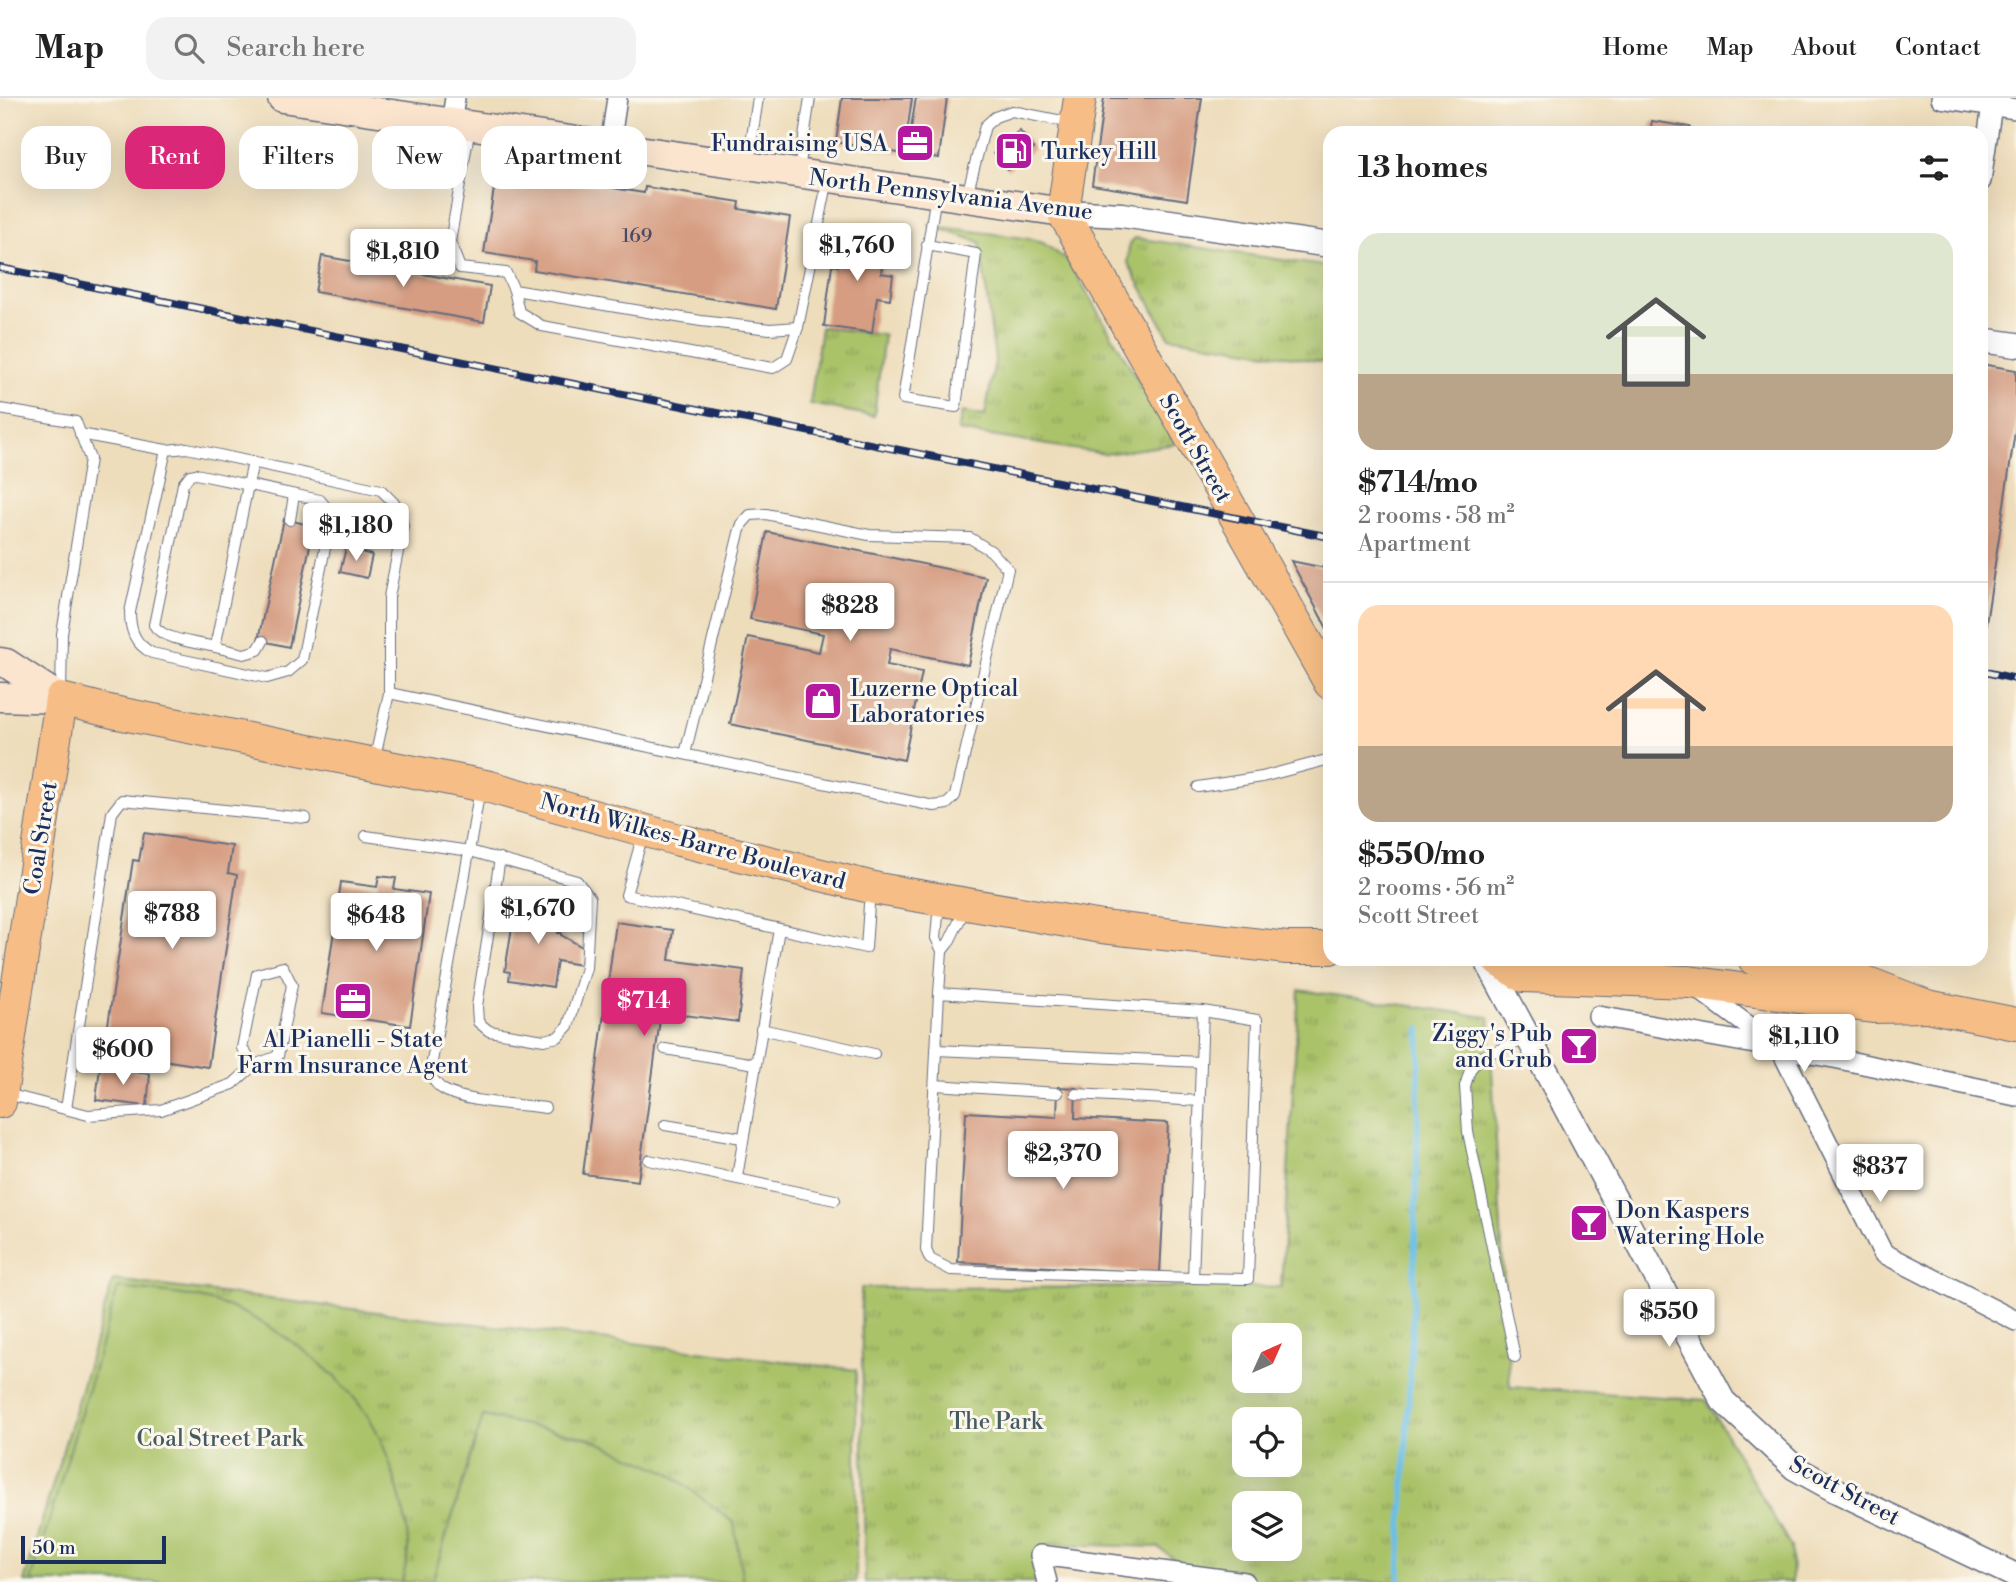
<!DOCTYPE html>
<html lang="en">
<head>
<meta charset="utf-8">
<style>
	body { margin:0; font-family:"Libre Bodoni",serif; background:#f2f2f2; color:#222; height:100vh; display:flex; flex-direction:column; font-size:26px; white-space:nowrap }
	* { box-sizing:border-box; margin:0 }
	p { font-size:23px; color:#767676 }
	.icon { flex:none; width:38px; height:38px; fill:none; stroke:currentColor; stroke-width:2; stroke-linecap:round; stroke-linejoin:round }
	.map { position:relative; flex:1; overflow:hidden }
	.drawer { position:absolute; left:1323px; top:28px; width:665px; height:840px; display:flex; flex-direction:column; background:#fff; border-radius:21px; box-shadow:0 7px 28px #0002 }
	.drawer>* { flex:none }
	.guide { position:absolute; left:21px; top:28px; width:665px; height:63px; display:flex; gap:14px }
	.needle { width:46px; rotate:45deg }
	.controls { position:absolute; left:1232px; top:1225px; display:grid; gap:14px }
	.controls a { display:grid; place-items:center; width:70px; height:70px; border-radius:14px; background:#fff; box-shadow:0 7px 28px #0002; font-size:35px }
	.scale { position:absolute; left:21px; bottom:18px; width:145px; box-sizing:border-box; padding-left:7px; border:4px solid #1b2f5e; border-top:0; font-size:19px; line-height:24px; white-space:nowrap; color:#1b2f5e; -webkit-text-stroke:5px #fbf7ec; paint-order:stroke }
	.price { position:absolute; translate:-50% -60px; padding:0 16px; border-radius:7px; background:#fff; color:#222; font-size:23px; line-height:46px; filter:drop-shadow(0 2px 4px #0008) }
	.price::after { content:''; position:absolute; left:50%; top:42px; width:21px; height:16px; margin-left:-10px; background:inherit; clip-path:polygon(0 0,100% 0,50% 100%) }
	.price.current { background:#db2777; color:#fff }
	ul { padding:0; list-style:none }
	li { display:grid; align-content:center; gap:14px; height:371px; padding:0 35px }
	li+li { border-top:2px solid #e0e0e0 }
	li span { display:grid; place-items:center; height:217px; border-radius:21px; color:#555 }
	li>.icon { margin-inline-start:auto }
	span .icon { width:126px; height:126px; fill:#fffc; stroke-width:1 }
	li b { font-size:30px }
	h2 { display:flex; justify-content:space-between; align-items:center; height:84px; padding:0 35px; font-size:30px }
	.tag { padding:0 24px; border-radius:21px; background:#fff; box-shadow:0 7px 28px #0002; font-size:24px; line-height:63px }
	.tag.current { background:#db2777; color:#fff }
	header { display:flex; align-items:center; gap:42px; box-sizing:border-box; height:98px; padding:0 35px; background:#fff; border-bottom:2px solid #e0e0e0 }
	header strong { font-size:33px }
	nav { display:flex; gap:38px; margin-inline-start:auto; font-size:24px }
	.search { width:490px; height:63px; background:#f2f2f2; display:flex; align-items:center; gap:18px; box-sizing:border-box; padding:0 24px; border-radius:21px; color:#767676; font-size:26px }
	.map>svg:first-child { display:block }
	.grass { fill:url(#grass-tufts); stroke:#627964; stroke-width:2; fill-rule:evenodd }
	.garden { fill:#aac369; stroke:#627964; stroke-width:2 }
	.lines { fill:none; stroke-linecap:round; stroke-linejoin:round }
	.stream { stroke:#6abfe7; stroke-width:6 }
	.building { fill:#d69d82 }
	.service-casing { stroke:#656c7f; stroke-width:12 }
	.minor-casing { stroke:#656c7f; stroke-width:22 }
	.tertiary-casing { stroke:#656c7f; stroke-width:27 }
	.secondary-casing { stroke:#656c7f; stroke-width:31 }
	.primary-casing { stroke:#656c7f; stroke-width:34 }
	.service { stroke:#fff; stroke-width:10 }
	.minor { stroke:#fff; stroke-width:19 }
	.tertiary { stroke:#fff; stroke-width:24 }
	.secondary { stroke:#fbe5cf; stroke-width:28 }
	.primary { stroke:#f6be86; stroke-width:32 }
	.rail-casing { stroke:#1b2f5e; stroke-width:8 }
	.rail { stroke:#fbf7ec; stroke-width:5; stroke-dasharray:16; stroke-linecap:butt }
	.labels { text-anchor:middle; stroke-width:6; stroke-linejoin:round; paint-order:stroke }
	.number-label { font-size:19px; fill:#4a4a67 }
	.poi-label { font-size:23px; fill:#1b2f5e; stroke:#fbf7ec; text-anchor:start }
	.street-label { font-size:23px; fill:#1b2f5e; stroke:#fbf7ec }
	.park-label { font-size:23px; fill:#465b61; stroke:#fbf7ec }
</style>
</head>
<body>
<header>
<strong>Map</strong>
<div class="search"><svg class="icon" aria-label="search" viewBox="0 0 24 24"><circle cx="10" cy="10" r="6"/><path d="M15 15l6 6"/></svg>Search here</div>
<nav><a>Home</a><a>Map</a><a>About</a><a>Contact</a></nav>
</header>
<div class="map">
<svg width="2016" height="1484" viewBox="0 0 2016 1484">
	<defs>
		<pattern id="grass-tufts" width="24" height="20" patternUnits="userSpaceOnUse" patternTransform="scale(1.75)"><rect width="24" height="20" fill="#aac369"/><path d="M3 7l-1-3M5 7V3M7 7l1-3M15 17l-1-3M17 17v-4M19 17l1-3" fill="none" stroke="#8a9f5a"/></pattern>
	</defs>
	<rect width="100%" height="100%" fill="#fbf7ec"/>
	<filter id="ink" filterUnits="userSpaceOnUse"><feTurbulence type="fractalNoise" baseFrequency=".0143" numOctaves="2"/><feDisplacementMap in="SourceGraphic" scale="14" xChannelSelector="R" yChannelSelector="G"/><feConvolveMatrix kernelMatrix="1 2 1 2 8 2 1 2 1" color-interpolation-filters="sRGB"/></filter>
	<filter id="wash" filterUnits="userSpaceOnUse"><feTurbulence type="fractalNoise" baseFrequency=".00686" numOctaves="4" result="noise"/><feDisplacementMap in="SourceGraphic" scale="28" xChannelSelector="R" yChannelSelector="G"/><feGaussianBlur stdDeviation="1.57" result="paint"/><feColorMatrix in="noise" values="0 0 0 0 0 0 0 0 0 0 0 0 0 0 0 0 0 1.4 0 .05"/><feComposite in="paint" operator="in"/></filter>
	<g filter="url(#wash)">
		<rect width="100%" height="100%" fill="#edb"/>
		<g class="grass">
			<polygon points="928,127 1031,141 1043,145 1068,163 1176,346 1105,356 958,333 962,314 985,318 995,262 980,144"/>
			<polygon points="1135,140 1330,169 1330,265 1169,239 1128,165 1129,146"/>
			<polygon points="821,229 884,237 874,318 810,306"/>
			<path d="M 1299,892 L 1489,919 L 1510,1289 L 1706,1302 L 1791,1449 L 1792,1484 L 1230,1484 L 1198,1479 L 1158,1449 L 1050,1446 L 1047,1484 L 865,1484 L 861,1190 L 1281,1189 ZM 1244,1237 L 1290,1237 L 1290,1283 L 1244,1283 ZM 1244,1321 L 1290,1321 L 1290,1367 L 1244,1367 ZM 1244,1405 L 1290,1405 L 1290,1451 L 1244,1451 Z"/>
			<polygon points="113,1182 856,1272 856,1484 24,1484"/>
		</g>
		<g class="garden">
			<path d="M 118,1190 C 154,1194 194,1195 229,1209 C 280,1229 339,1274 369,1320 C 387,1346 409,1421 408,1452 C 407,1463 404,1474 402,1484 L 31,1484 Z"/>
			<polygon points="483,1318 588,1340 668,1374 734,1425 743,1484 432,1484"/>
		</g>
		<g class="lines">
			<polyline class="stream" points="1399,1484 1413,1219 1420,930"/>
		</g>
		<g id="blocks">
			<g class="building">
				<polygon points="842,0 912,0 904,56 836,44"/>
				<polygon points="916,0 947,0 939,60 907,55"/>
				<polygon points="1104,0 1202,0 1187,102 1092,87"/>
				<polygon points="1652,23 1690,29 1689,35 1650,35"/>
				<polygon points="1020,33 1034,51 1008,72 994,55"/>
				<polygon points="497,71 644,95 645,89 740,104 739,111 790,119 776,211 534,172 535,163 484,155"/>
				<polygon points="842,133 886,139 881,175 893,177 890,201 877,199 872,235 824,228 832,167 838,168"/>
				<polygon points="322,158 490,188 484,224 315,194"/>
				<polygon points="1981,266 2016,272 2016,327 1985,532 1981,532"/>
				<polygon points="284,421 314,428 289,549 258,542"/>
				<polygon points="767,434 986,479 968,567 890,551 887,567 922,574 904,662 730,626 748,539 819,554 823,536 750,521"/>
				<polygon points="346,450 372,457 367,480 340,474"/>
				<polygon points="1291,463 1330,471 1330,536"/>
				<polygon points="144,735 232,748 228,775 237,777 208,969 104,953 133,762 139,763"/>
				<polygon points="379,778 396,780 394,791 429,796 410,928 322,915 341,784 377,789"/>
				<polygon points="516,804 558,811 557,815 554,815 561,825 558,835 561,835 561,837 584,850 581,867 557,863 553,889 509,882 510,874 505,873"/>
				<polygon points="616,824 673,832 669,862 744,872 738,924 661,914 638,1083 583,1076"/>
				<polygon points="100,969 150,976 147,1008 96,1002"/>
				<polygon points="1058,989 1076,990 1075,1020 1168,1025 1160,1175 958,1164 966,1014 1057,1019"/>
			</g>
		</g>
	</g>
	<g filter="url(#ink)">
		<use href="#blocks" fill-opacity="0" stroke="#656c7f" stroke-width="2"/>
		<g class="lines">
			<g class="service-casing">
				<g id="service">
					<polyline points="470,29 450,144 460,170 506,175 514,192 519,214 542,228 773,270 787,261 798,229 828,81"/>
					<polyline points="748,65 758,0"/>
					<polyline points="799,72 810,0"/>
					<polyline points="967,97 985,28 995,19 1012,13 1072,25"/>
					<polyline points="927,147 976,156 956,309 903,301 936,97"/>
					<polyline points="514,192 701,223 770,231 798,229"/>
					<polyline points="0,311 76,324 90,361 62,536 61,597"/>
					<polyline points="80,336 166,352 187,350 381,392 397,408 403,428 389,499 389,595"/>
					<path d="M 166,352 L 130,514 C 130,533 135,546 152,555 L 267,580 L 288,574 L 302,562 L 331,421 L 329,413 L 320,402 L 196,376 L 190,377 L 183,386 L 154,527 C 162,542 199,545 215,549 L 248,387 L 253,364"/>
					<polyline points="290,422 294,397"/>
					<polyline points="215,549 244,556 258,552 263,543"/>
					<polyline points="375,660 389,595 934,708 947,706 955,698 1008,471 991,453 970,440 869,437 766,416 750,417 742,426 739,435 685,656"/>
					<polyline points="1198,689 1262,679 1330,661"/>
					<path d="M 480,691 L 430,975 C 433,982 437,988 444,992 C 466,1005 519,1006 545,1010"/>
					<polyline points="643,736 626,797 866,850 870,792"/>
					<polyline points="366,738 470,753 577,783 590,800 586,870 568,928 558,939 544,942 489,933 478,924 477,908 500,760"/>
					<polyline points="942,853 949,844 965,811"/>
					<polygon points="283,869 292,887 278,958 254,967 242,950 257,876"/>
					<polyline points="939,895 1203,913 1193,1180 951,1172 930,1161 926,1152 939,895 942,853 936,840 939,805"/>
					<polyline points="761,931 874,956"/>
					<polyline points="665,951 755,966"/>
					<polyline points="936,952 1201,964"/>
					<polyline points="935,987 1058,995"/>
					<polyline points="7,996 88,1017 161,1012 233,986 254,967"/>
					<polyline points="1076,996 1200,1003"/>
					<polyline points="66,1011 112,715 122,702 306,720"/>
					<polyline points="665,1027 742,1040"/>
					<polyline points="649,1062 835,1102"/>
					<polyline points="737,1079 779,831"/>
					<polyline points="1193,1180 1248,1181 1257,922 1203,913"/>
					<polyline points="1515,1259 1468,1034 1465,988 1470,972 1480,959 1527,941"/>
				</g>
			</g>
			<g class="minor-casing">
				<g id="minor">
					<polyline points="1941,0 2016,11"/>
					<polyline points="451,26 455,0"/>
					<polyline points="610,48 617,0"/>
					<polyline points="1981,83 1993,0"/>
					<polyline points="1696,889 1781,952 1883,1155 2016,1223"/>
					<polyline points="1598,918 1839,961 2016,998"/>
					<polyline points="1047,1484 1040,1457 1245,1484"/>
				</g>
			</g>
			<g class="tertiary-casing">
				<g id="tertiary">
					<polyline points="1063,114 1122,117 1330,147"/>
					<polyline points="1981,242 2016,247"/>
					<polyline points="1486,861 1723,1303 1795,1370 1835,1392 2016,1478"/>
				</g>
			</g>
			<g class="secondary-casing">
				<g id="secondary">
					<polyline points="282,0 1063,114"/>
					<polyline points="0,564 6,565 61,601"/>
					<polyline points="0,599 60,601"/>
				</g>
			</g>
			<g class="primary-casing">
				<g id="primary">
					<polyline points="1080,0 1063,114 1330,585"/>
					<polyline points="1497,861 1523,878 1689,884 1873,909 1927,908"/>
					<polyline points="1754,861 1840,874 1927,908 2016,926"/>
					<polyline points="0,1004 61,601 113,614 490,689 679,742 878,791 1102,829 1287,850 1330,850"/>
				</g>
			</g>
			<use href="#service" class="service"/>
			<use href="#minor" class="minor"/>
			<use href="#tertiary" class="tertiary"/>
			<use href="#secondary" class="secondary"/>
			<use href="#primary" class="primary"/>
			<g class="rail-casing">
				<g id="rail">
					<polyline points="0,170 1330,439"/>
					<polyline points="1981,573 2016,581"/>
				</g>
			</g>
			<use href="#rail" class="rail"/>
		</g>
	</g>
	<defs>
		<g id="office-square" transform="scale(2.0125)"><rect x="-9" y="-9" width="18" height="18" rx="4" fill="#b5179e" stroke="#fbf7ec"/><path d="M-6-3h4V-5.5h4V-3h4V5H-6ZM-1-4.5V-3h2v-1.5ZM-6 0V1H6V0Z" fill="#fff"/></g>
		<g id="fuel-square" transform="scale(2.0125)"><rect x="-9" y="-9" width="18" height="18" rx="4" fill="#b5179e" stroke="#fbf7ec"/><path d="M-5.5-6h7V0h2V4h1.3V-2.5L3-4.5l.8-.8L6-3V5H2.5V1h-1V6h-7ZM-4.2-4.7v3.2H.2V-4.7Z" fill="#fff"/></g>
		<g id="shop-square" transform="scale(2.0125)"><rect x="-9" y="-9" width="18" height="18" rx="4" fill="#b5179e" stroke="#fbf7ec"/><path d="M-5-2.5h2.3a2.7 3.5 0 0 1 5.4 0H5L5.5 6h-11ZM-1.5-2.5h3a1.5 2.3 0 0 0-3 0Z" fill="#fff"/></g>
		<g id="bar-square" transform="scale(2.0125)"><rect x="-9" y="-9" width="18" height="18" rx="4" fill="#b5179e" stroke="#fbf7ec"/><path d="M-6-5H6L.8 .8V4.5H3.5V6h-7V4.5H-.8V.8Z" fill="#fff"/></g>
	</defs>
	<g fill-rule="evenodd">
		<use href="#office-square" x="915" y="45"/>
		<use href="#fuel-square" x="1014" y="53"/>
		<use href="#shop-square" x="823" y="603"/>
		<use href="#office-square" x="353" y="903"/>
		<use href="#bar-square" x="1579" y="948"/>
		<use href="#bar-square" x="1589" y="1125"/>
	</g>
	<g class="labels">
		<g class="number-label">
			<text x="637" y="144">169</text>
		</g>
		<g class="poi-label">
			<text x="888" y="53" text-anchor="end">Fundraising USA</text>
			<text x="1041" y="61">Turkey Hill</text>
			<text x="850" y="598">Luzerne Optical<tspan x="850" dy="26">Laboratories</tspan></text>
			<text x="1552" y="943" text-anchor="end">Ziggy's Pub<tspan x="1552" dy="26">and Grub</tspan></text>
			<text x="353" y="949" text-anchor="middle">Al Pianelli - State<tspan x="353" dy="26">Farm Insurance Agent</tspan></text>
			<text x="1616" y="1120">Don Kaspers<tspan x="1616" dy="26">Watering Hole</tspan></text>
		</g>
		<g class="street-label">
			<text transform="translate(951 96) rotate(7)" y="8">North Pennsylvania Avenue</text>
			<text transform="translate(1196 350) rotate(60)" y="8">Scott Street</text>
			<text transform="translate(40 740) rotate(-81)" y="8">Coal Street</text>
			<text transform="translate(693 743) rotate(15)" y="8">North Wilkes-Barre Boulevard</text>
			<text transform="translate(1845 1392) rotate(28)" y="8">Scott Street</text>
		</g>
		<g class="park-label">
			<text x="996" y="1331">The Park</text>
			<text x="220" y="1348">Coal Street Park</text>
		</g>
	</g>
</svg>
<div class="controls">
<a><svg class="needle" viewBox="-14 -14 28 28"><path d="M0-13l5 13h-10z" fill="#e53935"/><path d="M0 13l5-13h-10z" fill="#767676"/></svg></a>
<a><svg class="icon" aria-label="locate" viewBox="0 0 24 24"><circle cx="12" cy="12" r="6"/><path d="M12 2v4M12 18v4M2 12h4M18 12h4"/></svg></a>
<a><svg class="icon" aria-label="layers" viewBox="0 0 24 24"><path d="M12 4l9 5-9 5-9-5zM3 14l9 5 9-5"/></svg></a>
</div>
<div class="scale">50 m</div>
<b class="price" style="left:857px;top:185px">$1,760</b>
<b class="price" style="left:403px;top:191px">$1,810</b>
<b class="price" style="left:356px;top:465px">$1,180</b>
<b class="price" style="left:850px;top:545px">$828</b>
<b class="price" style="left:538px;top:848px">$1,670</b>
<b class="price" style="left:172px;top:853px">$788</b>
<b class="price" style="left:376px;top:855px">$648</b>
<b class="price current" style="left:644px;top:940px">$714</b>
<b class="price" style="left:1804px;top:976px">$1,110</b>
<b class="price" style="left:123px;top:989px">$600</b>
<b class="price" style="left:1063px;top:1093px">$2,370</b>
<b class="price" style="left:1880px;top:1106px">$837</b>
<b class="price" style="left:1669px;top:1251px">$550</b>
<div class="guide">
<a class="tag">Buy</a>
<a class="tag current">Rent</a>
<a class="tag">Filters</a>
<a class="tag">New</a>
<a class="tag">Apartment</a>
</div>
<section class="drawer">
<h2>13 homes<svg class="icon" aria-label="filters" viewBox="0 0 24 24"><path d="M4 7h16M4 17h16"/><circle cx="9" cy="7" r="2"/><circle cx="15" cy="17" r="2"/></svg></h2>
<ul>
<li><span style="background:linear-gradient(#dfe7d0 65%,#b9a48a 0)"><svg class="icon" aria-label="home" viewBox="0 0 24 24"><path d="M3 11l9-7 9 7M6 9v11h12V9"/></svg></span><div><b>$714/mo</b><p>2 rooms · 58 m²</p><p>Apartment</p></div></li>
<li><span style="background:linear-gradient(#ffd9b3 65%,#b9a48a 0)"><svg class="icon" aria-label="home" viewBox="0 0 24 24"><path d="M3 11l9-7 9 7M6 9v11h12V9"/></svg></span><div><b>$550/mo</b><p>2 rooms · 56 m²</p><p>Scott Street</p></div></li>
</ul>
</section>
</div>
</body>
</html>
